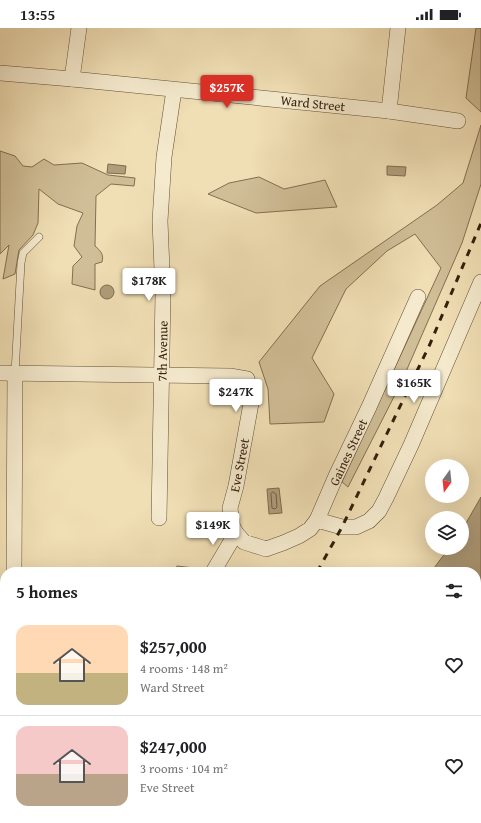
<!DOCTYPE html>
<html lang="en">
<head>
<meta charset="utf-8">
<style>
	body { margin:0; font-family:"Gentium Book Plus",serif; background:#f2f2f2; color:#202124; height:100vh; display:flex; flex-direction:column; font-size:15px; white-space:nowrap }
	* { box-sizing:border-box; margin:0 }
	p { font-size:13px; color:#757577 }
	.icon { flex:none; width:22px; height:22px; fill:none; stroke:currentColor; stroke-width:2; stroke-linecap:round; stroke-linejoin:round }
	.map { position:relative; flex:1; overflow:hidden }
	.side { position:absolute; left:0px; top:539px; width:481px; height:256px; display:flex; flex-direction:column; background:#fff; border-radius:16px 16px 0 0; box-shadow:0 4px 16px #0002 }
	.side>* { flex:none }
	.needle { width:26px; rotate:195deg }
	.buttons { position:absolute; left:425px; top:431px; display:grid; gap:8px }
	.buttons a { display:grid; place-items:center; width:44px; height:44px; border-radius:50%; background:#fff; box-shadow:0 4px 16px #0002; font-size:20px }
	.price { position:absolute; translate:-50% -34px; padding:0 9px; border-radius:4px; background:#fff; color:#222; font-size:13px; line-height:26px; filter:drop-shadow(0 1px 2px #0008) }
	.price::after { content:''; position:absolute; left:50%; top:24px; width:12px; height:9px; margin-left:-6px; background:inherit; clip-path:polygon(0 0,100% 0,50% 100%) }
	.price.active { background:#d93025; color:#fff }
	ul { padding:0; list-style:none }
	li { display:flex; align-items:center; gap:12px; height:100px; padding:0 16px }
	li+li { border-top:1px solid #e0e0e0 }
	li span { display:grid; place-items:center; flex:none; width:112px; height:80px; border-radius:12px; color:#555 }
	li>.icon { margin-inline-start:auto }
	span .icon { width:48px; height:48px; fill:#fffc; stroke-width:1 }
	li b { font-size:17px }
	h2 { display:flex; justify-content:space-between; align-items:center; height:48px; padding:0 16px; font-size:17px }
	.status { display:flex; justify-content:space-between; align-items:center; height:28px; padding:0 20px; background:#fff; direction:ltr }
	.status svg { height:11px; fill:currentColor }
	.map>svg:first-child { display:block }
	.green { fill:#d0be97; stroke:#826f51 }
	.water { fill:#b09d7b; stroke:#7e6b4e }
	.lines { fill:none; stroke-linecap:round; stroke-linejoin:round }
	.shore { stroke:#725e43; stroke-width:1 }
	.lane-casing { stroke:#635035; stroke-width:8 }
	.street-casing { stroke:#635035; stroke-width:16 }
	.lane { stroke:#f5eace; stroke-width:7 }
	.street { stroke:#f5eace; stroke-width:15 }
	.rail { stroke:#34200b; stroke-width:3; stroke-dasharray:7 7; stroke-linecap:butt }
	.labels { text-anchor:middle; stroke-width:3; stroke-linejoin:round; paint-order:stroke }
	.street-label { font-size:13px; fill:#34200b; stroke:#f5eace }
</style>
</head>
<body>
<div class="status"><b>13:55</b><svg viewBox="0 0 49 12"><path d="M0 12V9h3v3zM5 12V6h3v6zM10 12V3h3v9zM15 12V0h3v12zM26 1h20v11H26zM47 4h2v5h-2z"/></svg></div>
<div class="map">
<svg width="481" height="795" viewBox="0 0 481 795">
	<rect width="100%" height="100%" fill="#f0deb4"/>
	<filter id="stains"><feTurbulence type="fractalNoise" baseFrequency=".005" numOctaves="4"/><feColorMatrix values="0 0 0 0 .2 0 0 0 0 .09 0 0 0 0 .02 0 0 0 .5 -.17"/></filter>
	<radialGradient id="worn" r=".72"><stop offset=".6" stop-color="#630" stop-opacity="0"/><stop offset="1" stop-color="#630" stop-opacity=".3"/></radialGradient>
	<g class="green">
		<polygon points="476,0 481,0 481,84 466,70"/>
		<polygon points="481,97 481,156 462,215 401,355 348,459 342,454 441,240 415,206 387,223 346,261 312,330 334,366 324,394 270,396 268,361 259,334 320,258 437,177 463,155"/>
		<path d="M 0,123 L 15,128 L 23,138 L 32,139 L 44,131 L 54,137 L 82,135 L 108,147 L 135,150 L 134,158 L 111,156 L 96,168 L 95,218 C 101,223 104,227 102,234 L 95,236 L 95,262 L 72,256 L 73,238 L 82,229 L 74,218 L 77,198 L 83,185 L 58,176 L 39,161 L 38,195 L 33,207 L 19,222 L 15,246 L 3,251 L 9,217 L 0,226 Z"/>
		<polygon points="259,149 284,161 325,152 337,179 256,185 208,166 229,155"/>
		<polygon points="177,538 194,540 201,544 173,544"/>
		<polygon points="0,577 5,577 5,696 0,694"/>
		<polygon points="13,790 45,790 42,795 10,795"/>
	</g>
	<g class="water">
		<polygon points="108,136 126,138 125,146 107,145"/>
		<polygon points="387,138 406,139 405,148 387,147"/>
		<circle cx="107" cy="264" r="7"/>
		<polygon points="279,460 282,485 269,486 267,461"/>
		<polygon points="481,469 481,795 238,795 243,790 476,790 476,544 431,544 449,520 462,520 462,502"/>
	</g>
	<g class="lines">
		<polygon class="shore" points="273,464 276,466 277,479 275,481 272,480 271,466"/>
		<g class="lane-casing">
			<polyline id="lane" points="15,345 21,235 23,225 39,209"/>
		</g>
		<g class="street-casing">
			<g id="street">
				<polyline points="0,45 72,51 389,83 458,93"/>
				<polyline points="72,51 79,0"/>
				<polyline points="389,83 398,0"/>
				<polyline points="0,345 230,348 247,351 252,370 236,458 230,480 232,497 236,505 244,514 266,521 283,515 299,508 310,501 317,492 342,499 356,499 369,493 379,483 386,470 411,417 481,254"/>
				<polyline points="159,490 163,266 160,193 164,129 174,62"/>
				<polyline points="317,492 336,448 369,379 418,269"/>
				<polyline points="14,544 15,345"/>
				<polyline points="213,544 236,505"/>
				<polyline points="59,795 62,790"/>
			</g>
		</g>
		<use href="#lane" class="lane"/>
		<use href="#street" class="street"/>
		<g class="rail">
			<polyline points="317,544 342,499 430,316 481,195"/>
			<polyline points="168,795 171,790"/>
		</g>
	</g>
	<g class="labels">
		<g class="street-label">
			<text transform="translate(313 75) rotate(6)" y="5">Ward Street</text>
			<text transform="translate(162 323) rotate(-89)" y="5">7th Avenue</text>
			<text transform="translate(348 424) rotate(-65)" y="5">Gaines Street</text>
			<text transform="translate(239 437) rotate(-79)" y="5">Eve Street</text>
		</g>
	</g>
	<rect width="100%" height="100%" filter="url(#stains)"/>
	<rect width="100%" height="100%" fill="url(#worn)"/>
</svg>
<div class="buttons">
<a><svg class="needle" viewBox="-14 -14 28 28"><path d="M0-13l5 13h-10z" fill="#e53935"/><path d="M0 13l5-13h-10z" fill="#757577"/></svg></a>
<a><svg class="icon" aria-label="layers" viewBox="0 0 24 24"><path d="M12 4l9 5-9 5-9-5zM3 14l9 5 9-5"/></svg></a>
</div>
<b class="price active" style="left:227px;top:81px">$257K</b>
<b class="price" style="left:149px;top:274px">$178K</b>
<b class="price" style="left:414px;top:376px">$165K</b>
<b class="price" style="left:236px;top:385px">$247K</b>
<b class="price" style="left:213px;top:518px">$149K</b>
<section class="side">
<h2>5 homes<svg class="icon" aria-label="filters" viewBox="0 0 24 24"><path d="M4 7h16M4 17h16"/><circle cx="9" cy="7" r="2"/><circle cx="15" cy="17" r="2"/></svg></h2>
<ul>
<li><span style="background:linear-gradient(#ffd9b3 60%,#c2b280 0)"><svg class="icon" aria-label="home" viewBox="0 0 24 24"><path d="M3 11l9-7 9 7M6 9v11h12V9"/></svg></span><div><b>$257,000</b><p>4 rooms · 148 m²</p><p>Ward Street</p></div><svg class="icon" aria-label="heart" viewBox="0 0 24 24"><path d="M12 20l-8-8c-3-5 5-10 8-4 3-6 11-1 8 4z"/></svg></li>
<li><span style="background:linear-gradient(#f6c9c9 60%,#b9a48a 0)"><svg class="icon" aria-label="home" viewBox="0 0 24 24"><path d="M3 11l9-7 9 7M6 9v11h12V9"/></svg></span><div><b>$247,000</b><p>3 rooms · 104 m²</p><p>Eve Street</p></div><svg class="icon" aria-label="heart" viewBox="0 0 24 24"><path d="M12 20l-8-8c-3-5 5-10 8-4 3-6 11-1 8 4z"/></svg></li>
</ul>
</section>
</div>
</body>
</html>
